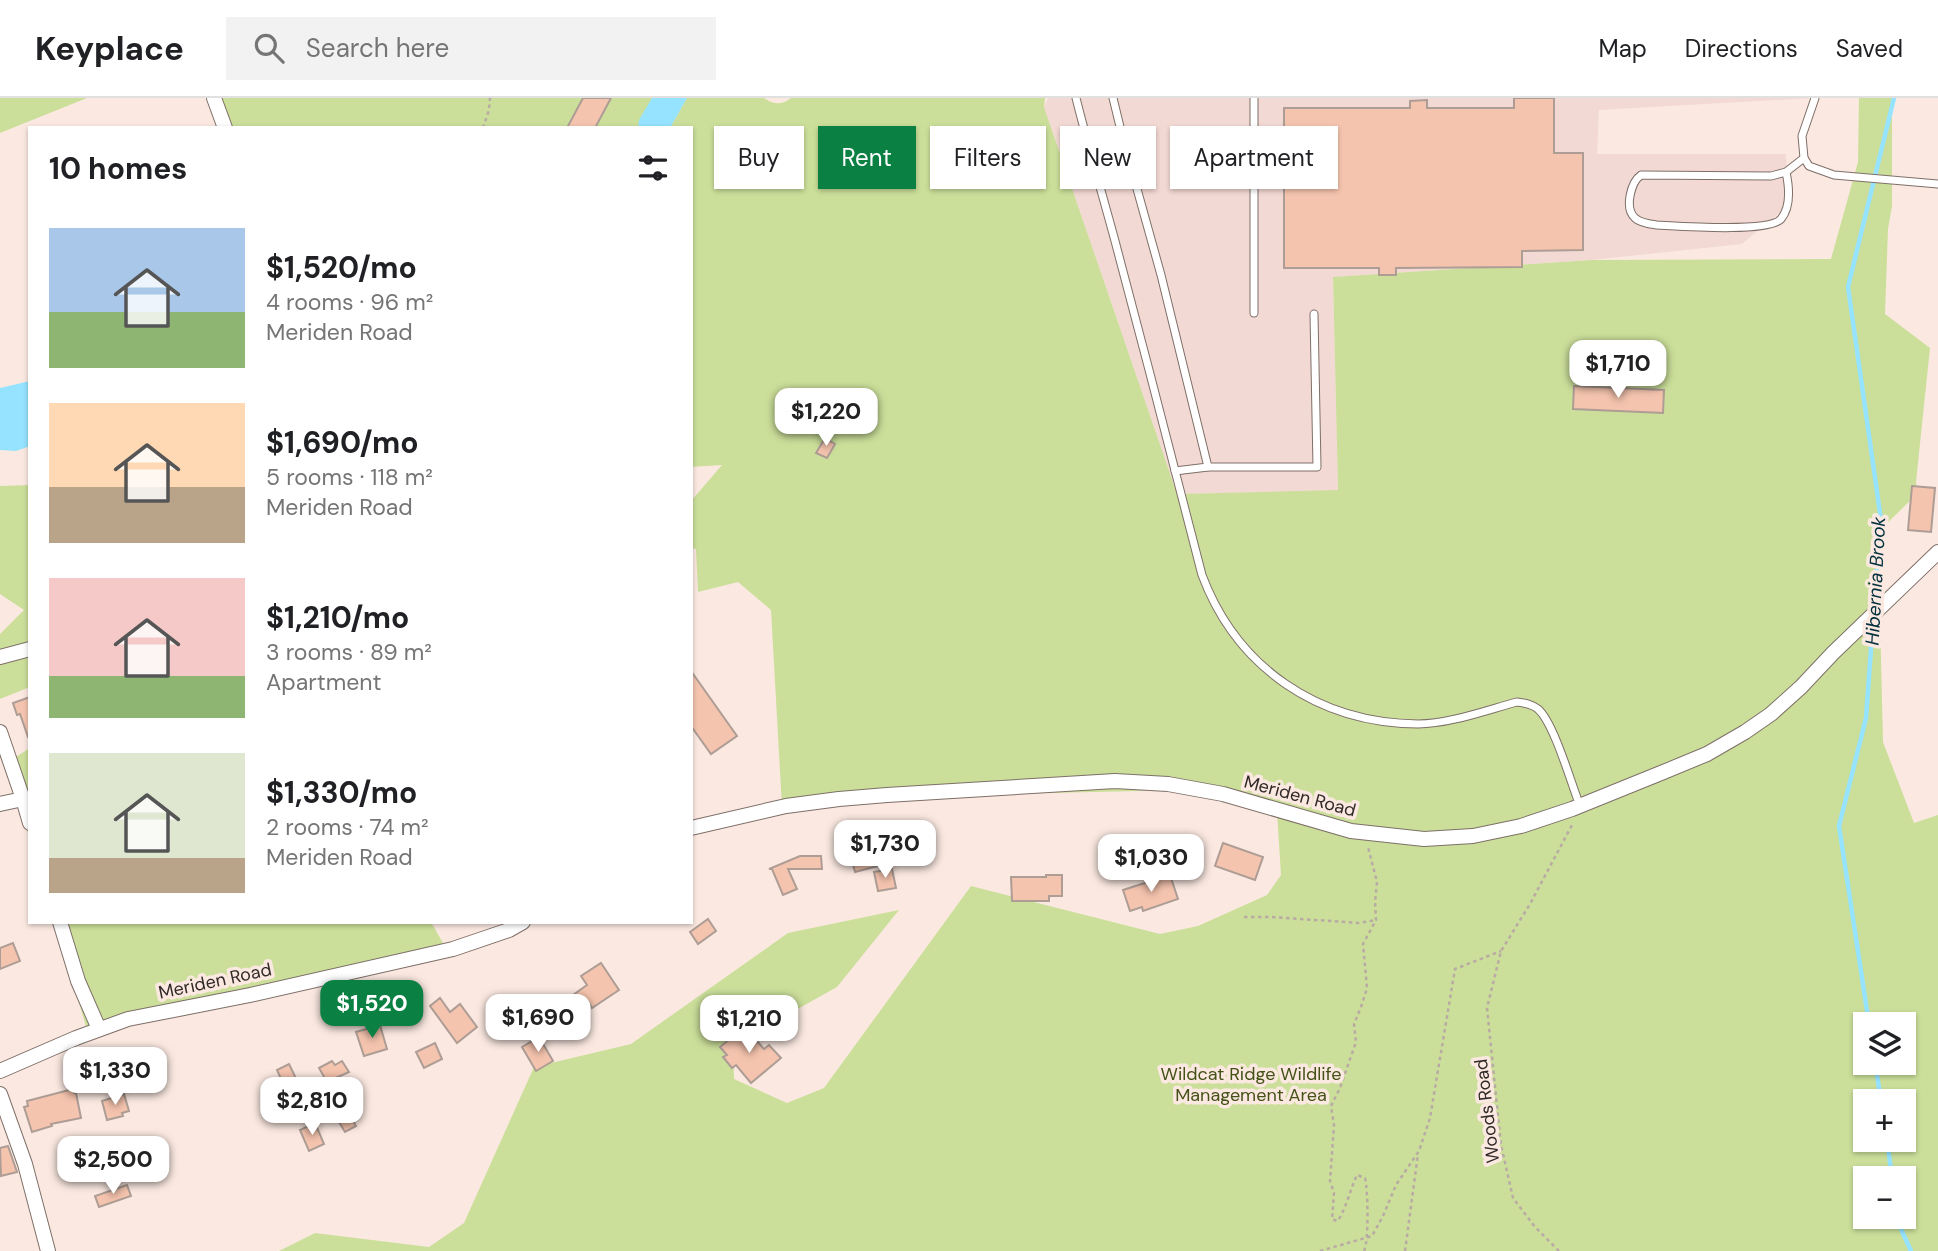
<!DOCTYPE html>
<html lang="en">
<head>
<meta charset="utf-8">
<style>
	body { margin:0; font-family:"DM Sans",sans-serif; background:#f2f2f2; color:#202124; height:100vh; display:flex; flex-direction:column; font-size:26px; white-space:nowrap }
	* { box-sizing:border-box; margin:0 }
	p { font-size:23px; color:#757577 }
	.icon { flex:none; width:38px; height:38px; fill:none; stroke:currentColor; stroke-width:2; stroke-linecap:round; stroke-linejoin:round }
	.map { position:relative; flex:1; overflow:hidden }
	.drawer { position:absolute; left:28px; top:28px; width:665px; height:798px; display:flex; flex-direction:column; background:#fff; border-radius:0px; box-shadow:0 2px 5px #0004 }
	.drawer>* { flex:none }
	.hud { position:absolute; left:714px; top:28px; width:665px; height:63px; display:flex; gap:14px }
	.tools { position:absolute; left:1853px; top:914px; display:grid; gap:14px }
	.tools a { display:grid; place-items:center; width:63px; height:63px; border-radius:0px; background:#fff; box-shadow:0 2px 5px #0004; font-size:35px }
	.price { position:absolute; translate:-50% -60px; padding:0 16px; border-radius:14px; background:#fff; color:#222; font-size:23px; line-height:46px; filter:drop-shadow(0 2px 4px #0008) }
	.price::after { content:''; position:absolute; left:50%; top:42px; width:21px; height:16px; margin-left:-10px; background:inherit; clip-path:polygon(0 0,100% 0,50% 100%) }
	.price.selected { background:#0b8043; color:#fff }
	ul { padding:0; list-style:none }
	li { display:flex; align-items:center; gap:21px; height:175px; padding:0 21px }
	li span { display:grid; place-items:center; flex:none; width:196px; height:140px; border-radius:0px; color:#555 }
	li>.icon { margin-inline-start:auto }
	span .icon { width:84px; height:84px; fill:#fffc; stroke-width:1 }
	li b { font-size:30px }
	h2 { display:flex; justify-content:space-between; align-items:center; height:84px; padding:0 21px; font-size:30px }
	.tag { padding:0 24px; border-radius:0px; background:#fff; box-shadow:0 2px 5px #0004; font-size:24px; line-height:63px }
	.tag.selected { background:#0b8043; color:#fff }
	header { display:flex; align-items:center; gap:42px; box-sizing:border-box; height:98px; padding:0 35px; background:#fff; border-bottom:2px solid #e0e0e0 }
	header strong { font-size:33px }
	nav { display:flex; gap:38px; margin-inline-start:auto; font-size:24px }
	.search { width:490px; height:63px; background:#f2f2f2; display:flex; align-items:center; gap:18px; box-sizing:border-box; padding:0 24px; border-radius:0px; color:#757577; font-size:26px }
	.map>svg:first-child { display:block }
	.industrial { fill:#f3d9d3 }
	.green { fill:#cbdf9a; fill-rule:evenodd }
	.water { fill:#95e3ff }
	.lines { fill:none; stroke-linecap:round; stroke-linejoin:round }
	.stream { stroke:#95e3ff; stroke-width:4.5 }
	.building { fill:#f5c4ae; stroke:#ad9d95; stroke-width:2 }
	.service-casing { stroke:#7e6f68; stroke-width:9 }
	.minor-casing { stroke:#7e6f68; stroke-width:16 }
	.path { stroke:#b9aaa4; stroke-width:2.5; stroke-dasharray:3.5 3.5; stroke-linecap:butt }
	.service { stroke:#fff; stroke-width:7 }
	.minor { stroke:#fff; stroke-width:14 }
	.labels { text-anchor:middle; stroke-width:7; stroke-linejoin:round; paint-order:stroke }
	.street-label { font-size:18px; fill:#302927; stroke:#fbe9e1 }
	.park-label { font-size:18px; fill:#445117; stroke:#fbe9e1 }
	.water-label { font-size:19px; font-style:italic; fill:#002f3d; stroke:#fbe9e1 }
</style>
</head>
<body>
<header>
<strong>Keyplace</strong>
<div class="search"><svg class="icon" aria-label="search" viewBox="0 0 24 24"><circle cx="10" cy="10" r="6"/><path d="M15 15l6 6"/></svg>Search here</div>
<nav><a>Map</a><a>Directions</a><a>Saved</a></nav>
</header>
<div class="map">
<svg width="1938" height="1153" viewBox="0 0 1938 1153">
	<rect width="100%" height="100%" fill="#fbe9e1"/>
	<polygon class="industrial" points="1048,0 1813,0 1599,12 1597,56 1786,56 1788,108 1742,146 1592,162 1333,179 1338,393 1177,396 1044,9"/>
	<g class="green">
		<polygon points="0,0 87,0 0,35"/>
		<polygon points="213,0 663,0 649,30 224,30"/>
		<path d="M 687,0 L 764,0 C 774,7 782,7 791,0 L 1045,0 L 1044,9 L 1177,396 L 1338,392 L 1333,179 L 1592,162 L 1831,161 L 1858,64 L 1859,0 L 1892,0 L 1892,108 L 1888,131 L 1885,216 L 1930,250 L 1916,384 L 1917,396 L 1878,434 L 1883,644 L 1914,725 L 1938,717 L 1938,1153 L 279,1153 L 315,1135 L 429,1149 L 464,1125 L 534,969 L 631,946 L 788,835 L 899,812 L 837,889 L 733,947 L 734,981 L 787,1005 L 824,990 L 971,788 L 1160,836 L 1198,828 L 1267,797 L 1281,777 L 1277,714 L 1184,692 L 913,698 L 782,709 L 771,512 L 738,484 L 698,494 L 696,451 L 691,450 L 691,403 L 722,367 L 691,369 L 691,30 L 670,30 ZM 1866,926 L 1904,926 L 1904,964 L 1866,964 ZM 1866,1003 L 1904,1003 L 1904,1041 L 1866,1041 ZM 1866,1080 L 1904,1080 L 1904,1118 L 1866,1118 Z"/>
		<polygon points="30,387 30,589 0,601 0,536 24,512 0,496 0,388"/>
		<polygon points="30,650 30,742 6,665"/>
		<polygon points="55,824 431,824 447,852 87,932"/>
	</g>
	<g class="water">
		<polygon points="652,0 687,0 670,30 638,30 639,22"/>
		<polygon points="30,283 30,348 16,353 0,352 0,290"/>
	</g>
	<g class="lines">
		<g class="stream">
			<polyline points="1874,511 1881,422 1848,189 1894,0"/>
			<polyline points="1869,926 1839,728 1866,620 1873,523"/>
			<polyline points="1875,964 1881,1003"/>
			<polyline points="1887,1041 1892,1080"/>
			<polyline points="1898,1118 1900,1129 1911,1153"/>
		</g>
	</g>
	<g class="building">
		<polygon points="583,0 611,0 595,30 567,30"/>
		<polygon points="1514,0 1554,0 1554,55 1583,55 1583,152 1522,153 1522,169 1396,170 1396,177 1379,177 1379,170 1284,170 1284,10 1410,10 1410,3 1427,2 1427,10 1514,10"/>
		<polygon points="1574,288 1664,292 1663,315 1573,311"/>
		<polygon points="825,340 835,346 827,360 816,355"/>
		<polygon points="1912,388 1935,390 1931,434 1908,432"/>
		<polygon points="691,573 737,638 711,656 691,628"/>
		<polygon points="30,599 30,639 28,639 20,616 17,617 13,605"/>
		<polygon points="864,740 867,752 873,750 878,768 855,774 847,744"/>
		<polygon points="1223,745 1263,759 1255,782 1215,768"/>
		<polygon points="800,758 821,758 822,771 788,771 797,791 783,797 772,771 769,771"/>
		<polygon points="892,771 896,790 878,793 874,774"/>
		<polygon points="1046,777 1062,777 1062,798 1049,798 1049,803 1012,803 1011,779 1046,779"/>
		<polygon points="1170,777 1178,801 1143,813 1142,809 1130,813 1123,792"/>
		<polygon points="708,821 716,833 698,846 690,834"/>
		<polygon points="13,845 20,863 0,871 0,850"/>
		<polygon points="601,865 619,892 592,910 589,905 581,910 573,897 587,887 581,878"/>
		<polygon points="440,900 450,914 460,906 477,929 457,945 430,908"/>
		<polygon points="380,927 387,951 364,958 356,934"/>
		<polygon points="743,930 748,937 750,935 764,951 769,947 781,960 751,985 736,967 732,970 723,959 727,957 720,949"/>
		<polygon points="539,939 553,963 536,973 522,949"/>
		<polygon points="435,945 442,961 424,970 416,954"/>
		<polygon points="332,963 335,967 342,963 349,974 327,984 319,970"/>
		<polygon points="289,966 303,995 286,1003 278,985 282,983 277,972"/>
		<polygon points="73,991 74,995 76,995 81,1020 51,1026 52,1028 32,1034 24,1009 28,1008 27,1003"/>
		<polygon points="124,996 129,1013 122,1015 123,1018 107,1022 102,1003"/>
		<polygon points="347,1012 356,1028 345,1034 336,1019"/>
		<polygon points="315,1025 324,1046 309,1053 300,1032"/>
		<polygon points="8,1048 17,1074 1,1078 0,1050"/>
		<polygon points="127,1087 131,1098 99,1109 95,1098"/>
	</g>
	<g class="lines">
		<g class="service-casing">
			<g id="service">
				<path d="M 1076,0 C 1088,48 1102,95 1115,143 C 1145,254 1173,366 1202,477 C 1237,570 1318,625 1418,626 C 1449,626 1487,612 1517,604 C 1525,605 1532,606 1538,611 C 1554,625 1571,685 1580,708"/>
				<polyline points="1113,0 1122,37"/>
				<polyline points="1815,0 1802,38 1804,60 1809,68 1834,77 1938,86"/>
				<polyline points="1086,41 1122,37 1161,177 1208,369 1175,373"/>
				<path d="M 1786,74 C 1789,88 1791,109 1781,121 C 1769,135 1678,128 1657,127 C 1650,126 1640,125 1635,120 C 1624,110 1631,84 1641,77 L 1771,78 L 1786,74 L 1804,60"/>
				<polyline points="1254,215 1254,0"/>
				<polyline points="1208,369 1317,369 1314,216"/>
			</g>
		</g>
		<g class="minor-casing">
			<g id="minor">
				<polyline points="214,0 225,30"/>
				<polyline points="0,559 30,551"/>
				<polyline points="0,634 23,701 30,725"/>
				<polyline points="0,706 23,701"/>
				<polyline points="691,730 786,708 839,701 887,697 1115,683 1168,686 1223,696 1351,733 1424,741 1473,738 1521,728 1572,711 1661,675 1707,656 1745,634 1771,616 1801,589 1833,555 1938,454"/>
				<polyline points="60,824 78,883 99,931"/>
				<polyline points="0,973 76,940 128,921 250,897 453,851 509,832 523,824"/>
				<polyline points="0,996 25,1066 48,1153"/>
			</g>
		</g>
		<g class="path">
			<polyline points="483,30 489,12 490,0"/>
			<polyline points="1244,819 1272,819 1359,825 1376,822"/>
			<polyline points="1320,1153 1372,1138 1383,1118 1396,1087 1419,1053 1430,1020 1455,871 1501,853"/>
			<path d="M 1364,1153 C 1369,1143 1368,1092 1365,1080 L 1357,1077 C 1351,1089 1344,1117 1337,1123 L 1332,1121 L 1334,1095 L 1330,1083 L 1334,1027 L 1331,1008 L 1340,990 L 1356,944 L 1354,926 L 1361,909 L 1367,890 L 1363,846 L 1376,822 L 1375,804 L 1377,784 L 1368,749"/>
			<polyline points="1405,1153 1418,1056"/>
			<polyline points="1559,1153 1535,1129 1513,1100 1501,1047 1487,910 1501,853 1530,806 1572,727"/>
		</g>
		<use href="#service" class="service"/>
		<use href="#minor" class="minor"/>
	</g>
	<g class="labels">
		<g class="street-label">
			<text transform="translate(1300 698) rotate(15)" y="6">Meriden Road</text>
			<text transform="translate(215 883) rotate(-12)" y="6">Meriden Road</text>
			<text transform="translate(1487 1013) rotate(-97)" y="6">Woods Road</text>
		</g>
		<g class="park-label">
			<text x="1251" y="982">Wildcat Ridge Wildlife<tspan x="1251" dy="21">Management Area</tspan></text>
		</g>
		<g class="water-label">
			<text transform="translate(1875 483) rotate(-87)" y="7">Hibernia Brook</text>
		</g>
	</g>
</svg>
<div class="tools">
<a><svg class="icon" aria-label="layers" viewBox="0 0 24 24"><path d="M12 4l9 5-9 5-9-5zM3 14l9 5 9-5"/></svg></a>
<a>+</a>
<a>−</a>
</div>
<b class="price" style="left:1618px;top:302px">$1,710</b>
<b class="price" style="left:826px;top:350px">$1,220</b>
<b class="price" style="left:885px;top:782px">$1,730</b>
<b class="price" style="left:1151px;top:796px">$1,030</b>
<b class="price selected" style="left:372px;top:942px">$1,520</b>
<b class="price" style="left:538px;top:956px">$1,690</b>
<b class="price" style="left:749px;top:957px">$1,210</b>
<b class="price" style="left:115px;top:1009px">$1,330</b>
<b class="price" style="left:312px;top:1039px">$2,810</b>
<b class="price" style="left:113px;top:1098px">$2,500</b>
<div class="hud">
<a class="tag">Buy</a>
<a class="tag selected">Rent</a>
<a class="tag">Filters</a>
<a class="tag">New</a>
<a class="tag">Apartment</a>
</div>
<section class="drawer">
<h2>10 homes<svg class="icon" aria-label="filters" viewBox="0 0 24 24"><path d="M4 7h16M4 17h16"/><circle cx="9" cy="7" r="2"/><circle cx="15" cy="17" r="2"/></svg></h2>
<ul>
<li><span style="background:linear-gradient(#a9c7e8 60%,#8fb573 0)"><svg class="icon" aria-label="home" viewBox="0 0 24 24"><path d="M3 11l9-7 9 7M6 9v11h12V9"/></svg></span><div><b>$1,520/mo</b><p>4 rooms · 96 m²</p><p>Meriden Road</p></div></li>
<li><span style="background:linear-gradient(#ffd9b3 60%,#b9a48a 0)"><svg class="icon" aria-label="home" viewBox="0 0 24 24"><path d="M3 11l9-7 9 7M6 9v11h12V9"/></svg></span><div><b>$1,690/mo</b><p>5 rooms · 118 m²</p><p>Meriden Road</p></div></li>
<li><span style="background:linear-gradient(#f6c9c9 70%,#8fb573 0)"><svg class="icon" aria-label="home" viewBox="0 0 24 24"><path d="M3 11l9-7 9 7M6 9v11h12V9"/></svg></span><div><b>$1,210/mo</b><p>3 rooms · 89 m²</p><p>Apartment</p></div></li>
<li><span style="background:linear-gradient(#dfe7d0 75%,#b9a48a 0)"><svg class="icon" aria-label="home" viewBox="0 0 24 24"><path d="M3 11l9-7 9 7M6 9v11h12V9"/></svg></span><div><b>$1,330/mo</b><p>2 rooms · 74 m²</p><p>Meriden Road</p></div></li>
</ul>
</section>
</div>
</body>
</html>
